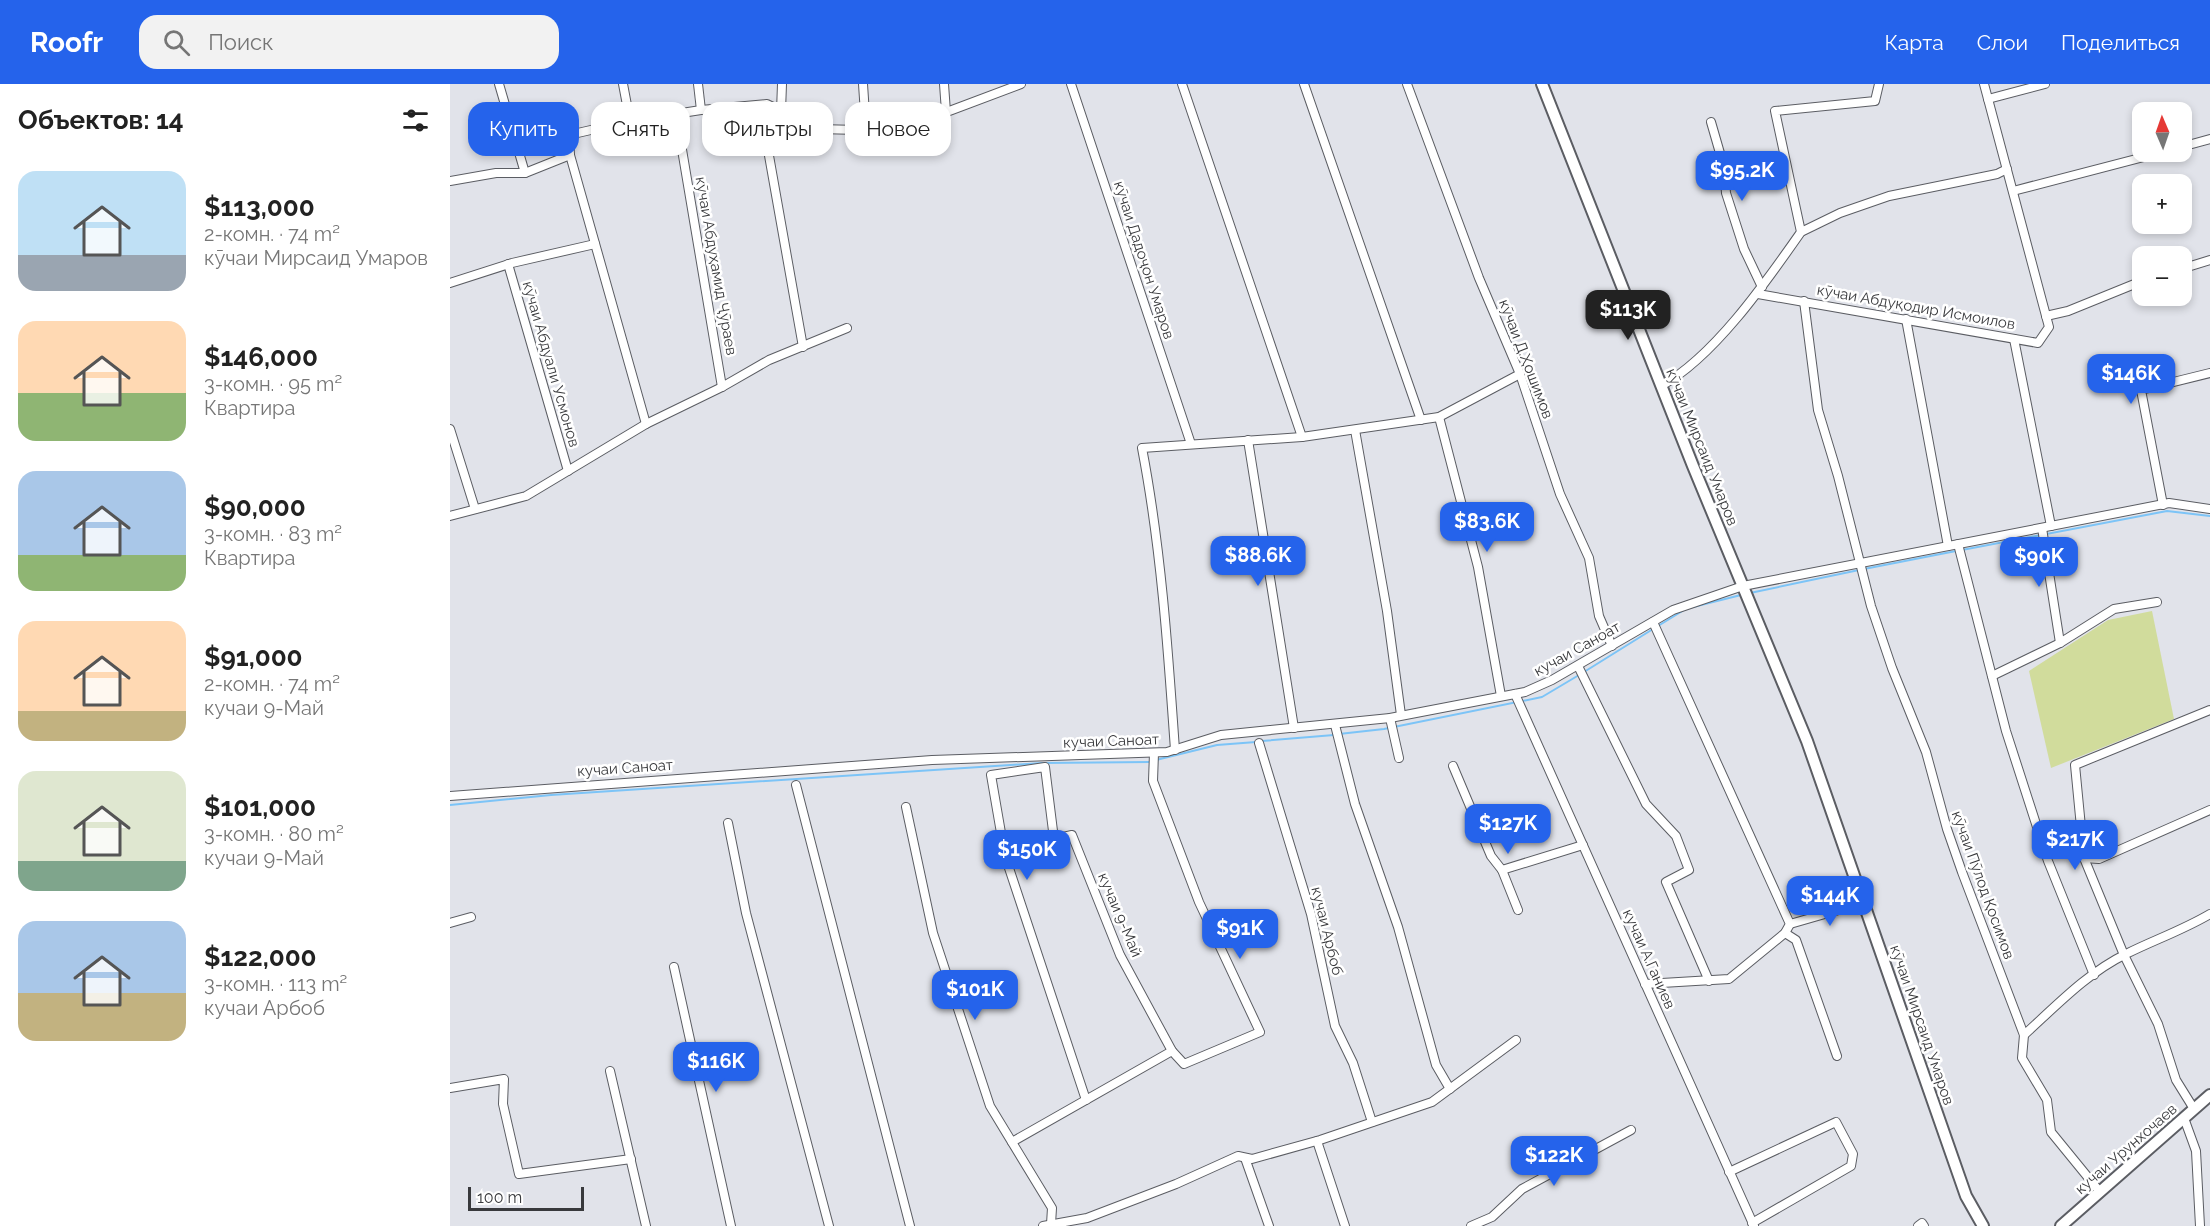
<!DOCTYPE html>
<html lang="ru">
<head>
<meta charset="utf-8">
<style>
	body { margin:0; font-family:Raleway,sans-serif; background:#f2f2f2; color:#222; height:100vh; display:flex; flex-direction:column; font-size:22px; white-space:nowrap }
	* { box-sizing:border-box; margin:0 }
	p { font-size:20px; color:#767676 }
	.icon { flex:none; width:33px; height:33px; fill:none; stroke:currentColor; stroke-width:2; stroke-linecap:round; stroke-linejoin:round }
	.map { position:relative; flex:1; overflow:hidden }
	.drawer { display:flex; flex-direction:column; background:#fff; width:450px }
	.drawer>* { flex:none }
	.guide { position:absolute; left:18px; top:18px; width:570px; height:54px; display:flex; gap:12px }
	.needle { width:39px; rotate:358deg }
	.tools { position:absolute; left:1682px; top:18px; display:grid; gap:12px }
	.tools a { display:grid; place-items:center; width:60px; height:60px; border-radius:12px; background:#fff; box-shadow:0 3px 9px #0003; font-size:30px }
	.scale { position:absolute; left:18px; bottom:15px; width:116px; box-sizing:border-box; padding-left:6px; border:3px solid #38393c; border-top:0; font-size:16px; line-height:21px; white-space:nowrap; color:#38393c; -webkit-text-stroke:4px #fff; paint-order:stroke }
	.price { position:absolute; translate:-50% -51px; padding:0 14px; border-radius:12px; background:#2563eb; color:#fff; font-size:20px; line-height:39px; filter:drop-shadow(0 2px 3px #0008) }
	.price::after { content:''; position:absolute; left:50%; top:36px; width:18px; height:14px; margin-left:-9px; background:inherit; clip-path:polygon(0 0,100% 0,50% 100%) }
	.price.current { background:#222; color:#fff }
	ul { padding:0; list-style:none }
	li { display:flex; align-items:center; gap:18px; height:150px; padding:0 18px }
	li span { display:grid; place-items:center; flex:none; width:168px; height:120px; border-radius:18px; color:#555 }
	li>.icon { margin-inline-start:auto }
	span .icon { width:72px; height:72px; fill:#fffc; stroke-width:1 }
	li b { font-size:26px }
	h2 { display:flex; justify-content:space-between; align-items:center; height:72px; padding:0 18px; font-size:26px }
	.chip { padding:0 21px; border-radius:18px; background:#fff; box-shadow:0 3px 9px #0003; font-size:21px; line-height:54px }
	.chip.current { background:#2563eb; color:#fff }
	header { display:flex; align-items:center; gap:36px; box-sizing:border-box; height:84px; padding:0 30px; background:#2563eb; color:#fff }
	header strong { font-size:28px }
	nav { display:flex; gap:33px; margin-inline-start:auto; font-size:21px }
	.search { width:420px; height:54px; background:#f2f2f2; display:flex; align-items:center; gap:15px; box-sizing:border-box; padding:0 21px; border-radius:18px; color:#767676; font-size:22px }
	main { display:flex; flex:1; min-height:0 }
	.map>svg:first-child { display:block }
	.green { fill:#d1dc9c }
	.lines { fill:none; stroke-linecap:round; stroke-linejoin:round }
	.stream { stroke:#7cc4f7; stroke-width:2 }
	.street-casing { stroke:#5b5d63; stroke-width:10 }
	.secondary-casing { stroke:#5b5d63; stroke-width:14 }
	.street { stroke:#fff; stroke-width:8 }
	.secondary { stroke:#fff; stroke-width:10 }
	.labels { text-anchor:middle; stroke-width:5; stroke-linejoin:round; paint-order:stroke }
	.street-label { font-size:15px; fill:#38393c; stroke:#fff }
</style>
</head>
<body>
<header>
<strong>Roofr</strong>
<div class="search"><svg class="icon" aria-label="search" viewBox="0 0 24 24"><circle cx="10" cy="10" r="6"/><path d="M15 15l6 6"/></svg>Поиск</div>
<nav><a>Карта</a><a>Слои</a><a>Поделиться</a></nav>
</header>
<main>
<section class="drawer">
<h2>Объектов: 14<svg class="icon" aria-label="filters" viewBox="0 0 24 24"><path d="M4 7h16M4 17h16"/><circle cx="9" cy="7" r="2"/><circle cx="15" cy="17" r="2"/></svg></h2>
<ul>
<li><span style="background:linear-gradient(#bfe0f5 70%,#9aa5b1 0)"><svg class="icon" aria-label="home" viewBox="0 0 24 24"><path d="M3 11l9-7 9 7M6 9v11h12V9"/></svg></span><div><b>$113,000</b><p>2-комн. · 74 m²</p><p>кӯчаи Мирсаид Умаров</p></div></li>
<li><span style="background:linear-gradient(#ffd9b3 60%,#8fb573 0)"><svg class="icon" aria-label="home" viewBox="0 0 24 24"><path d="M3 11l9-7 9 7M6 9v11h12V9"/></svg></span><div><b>$146,000</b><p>3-комн. · 95 m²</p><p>Квартира</p></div></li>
<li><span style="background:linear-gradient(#a9c7e8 70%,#8fb573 0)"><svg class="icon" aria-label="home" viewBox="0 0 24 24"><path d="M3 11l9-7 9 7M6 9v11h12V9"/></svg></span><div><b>$90,000</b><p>3-комн. · 83 m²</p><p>Квартира</p></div></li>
<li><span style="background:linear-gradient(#ffd9b3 75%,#c2b280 0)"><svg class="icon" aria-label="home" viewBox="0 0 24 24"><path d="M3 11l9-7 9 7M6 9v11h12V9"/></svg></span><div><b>$91,000</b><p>2-комн. · 74 m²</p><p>кучаи 9-Май</p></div></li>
<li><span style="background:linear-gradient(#dfe7d0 75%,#7fa58c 0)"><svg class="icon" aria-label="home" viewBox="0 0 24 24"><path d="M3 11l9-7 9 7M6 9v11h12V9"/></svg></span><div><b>$101,000</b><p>3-комн. · 80 m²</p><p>кучаи 9-Май</p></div></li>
<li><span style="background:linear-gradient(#a9c7e8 60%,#c2b280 0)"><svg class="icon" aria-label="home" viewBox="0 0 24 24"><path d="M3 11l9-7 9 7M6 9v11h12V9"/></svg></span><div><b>$122,000</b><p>3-комн. · 113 m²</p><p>кучаи Арбоб</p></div></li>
</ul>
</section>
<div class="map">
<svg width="1760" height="1142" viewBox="0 0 1760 1142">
	<rect width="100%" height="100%" fill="#e1e3ea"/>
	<polygon class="green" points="1702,527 1724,635 1601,684 1579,587 1658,536"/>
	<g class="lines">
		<g class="stream">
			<polyline points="1512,466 1717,427 1760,432"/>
			<polyline points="1414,485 1506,467"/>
			<polyline points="1300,509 1409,486"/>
			<polyline points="1239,524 1291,511"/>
			<polyline points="1208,542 1234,526"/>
			<polyline points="1134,588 1203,545"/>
			<polyline points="889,650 934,645 1092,613 1129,591"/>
			<polyline points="812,657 884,651"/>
			<polyline points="706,676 767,661 806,658"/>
			<polyline points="0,721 101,711 592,679 700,678"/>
		</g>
		<g class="street-casing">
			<g id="street">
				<polyline points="49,0 75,89"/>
				<polyline points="173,0 180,37"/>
				<polyline points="248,0 251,26"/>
				<polyline points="413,0 416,45"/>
				<polyline points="494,0 496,28"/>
				<polyline points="621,0 741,360"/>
				<polyline points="732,0 852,353"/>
				<polyline points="854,0 971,336"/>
				<polyline points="957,0 1029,194 1070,290 1110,410 1139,474 1149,532 1162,562"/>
				<polyline points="1538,15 1595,0"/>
				<polyline points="310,21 353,263"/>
				<polyline points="331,27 332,0"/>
				<polyline points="226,30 272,303"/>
				<polyline points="1261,38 1274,83 1276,109 1294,165 1312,203"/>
				<polyline points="1731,63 1760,55"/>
				<polyline points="120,71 196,340"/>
				<polyline points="0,97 46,89 75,89 120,71 119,51 180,37 251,26 317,20 368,45 409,46 478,35 571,0"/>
				<polyline points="1563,107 1713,68"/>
				<polyline points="1351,148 1390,129 1439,112 1547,90 1557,85"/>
				<polyline points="58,180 118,387"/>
				<polyline points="1731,185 1760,176"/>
				<polyline points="0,199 62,179 145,160"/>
				<polyline points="1308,210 1588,259 1599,243 1534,0"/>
				<polyline points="1354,217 1368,326 1388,392 1421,522 1442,584 1476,668 1497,745 1512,788 1574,951 1572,974 1597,1016 1601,1048 1650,1108"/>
				<polyline points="1596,232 1618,227 1692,197"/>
				<polyline points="1456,235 1498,462"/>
				<polyline points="1564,255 1601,442"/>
				<path d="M 1211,302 C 1264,273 1316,198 1351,148 L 1325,27 L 1425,17 L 1429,0"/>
				<polyline points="989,333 1028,483 1051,612"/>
				<polyline points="0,345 25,425"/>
				<polyline points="905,346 937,527 951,631"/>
				<polyline points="798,356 844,644"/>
				<polyline points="1713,421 1691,306 1760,289"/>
				<polyline points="0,432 76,412 196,340 272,303 319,276 397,244"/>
				<polyline points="1592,444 1610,559"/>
				<polyline points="1508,460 1556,647 1598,777 1644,891"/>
				<polyline points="1128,582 1196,720 1226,752 1239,786 1216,798 1259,897"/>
				<polyline points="1542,592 1610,559 1664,525 1707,518"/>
				<polyline points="1065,610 1304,1142"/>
				<polyline points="940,634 949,674"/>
				<polyline points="885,641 905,720 948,843 986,981 1000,1005"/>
				<polyline points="809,659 861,830 885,942 903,979 922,1038"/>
				<path d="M 725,666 C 718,565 711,463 692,364 L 852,353 L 989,333 L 1070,290"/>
				<polyline points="1003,682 1041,772 1052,786"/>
				<polyline points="346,701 460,1142"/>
				<polyline points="0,712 482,676 717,668 771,651 940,634 1075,608 1102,596 1223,526 1293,502 1719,419 1760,425"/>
				<polyline points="456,723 483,849 540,1022 602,1124 601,1140"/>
				<polyline points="278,739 296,829 379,1142"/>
				<polyline points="1634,774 1649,775 1760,726"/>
				<polyline points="1068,826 1052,786 1133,761"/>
				<polyline points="0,839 21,833"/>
				<polyline points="1340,840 1413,819"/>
				<polyline points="1335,849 1346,856 1387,972"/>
				<polyline points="224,883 281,1142"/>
				<polyline points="1195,900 1279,895 1335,849 1340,840 1203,538"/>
				<path d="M 1574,951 C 1606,922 1637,889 1676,870 C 1704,856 1733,846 1760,830"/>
				<polyline points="160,987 196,1142"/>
				<polyline points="0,1004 54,995 53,1020 69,1090 181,1075"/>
				<polyline points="636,1016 555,772 541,691 595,683 604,755 622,751 670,871 722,967 734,980 810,948 749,818 703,697 704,669"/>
				<polyline points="1744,1025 1726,996 1708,940 1674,871 1634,774 1625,681 1760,626"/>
				<polyline points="1734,1034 1746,1067 1750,1142"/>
				<polyline points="867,1057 895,1142"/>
				<polyline points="562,1058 722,967"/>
				<polyline points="795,1074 819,1142"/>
				<polyline points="1279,1088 1386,1038 1403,1070 1401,1082 1302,1139"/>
				<polyline points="593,1142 637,1134 726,1100 788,1072 802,1075 870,1056 982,1018 1066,956"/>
				<polyline points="1021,1142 1042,1133 1072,1105 1181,1046"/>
				<polyline points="1468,1142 1472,1139 1474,1142"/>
			</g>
		</g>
		<g class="secondary-casing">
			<g id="secondary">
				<polyline points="1092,0 1243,382 1357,657 1516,1112 1533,1142"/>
				<polyline points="1611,1142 1760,1011"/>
			</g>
		</g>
		<use href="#street" class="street"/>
		<use href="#secondary" class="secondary"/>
	</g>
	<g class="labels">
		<g class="street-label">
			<text transform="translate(694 176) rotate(72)" y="5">кӯчаи Дадоҷон Умаров</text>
			<text transform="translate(266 182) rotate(80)" y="5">кӯчаи Абдуҳамид Ҷӯраев</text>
			<text transform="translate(1466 223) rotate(10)" y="5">кӯчаи Абдуқодир Исмоилов</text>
			<text transform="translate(1076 275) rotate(69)" y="5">кӯчаи Д.Ҳошимов</text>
			<text transform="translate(101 280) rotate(74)" y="5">кӯчаи Абдуали Усмонов</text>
			<text transform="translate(1252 363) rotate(68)" y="5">кӯчаи Мирсаид Умаров</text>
			<text transform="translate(1127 565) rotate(-29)" y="5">кучаи Саноат</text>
			<text transform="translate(661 657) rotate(-2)" y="5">кучаи Саноат</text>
			<text transform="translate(175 684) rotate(-4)" y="5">кучаи Саноат</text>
			<text transform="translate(1533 801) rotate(70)" y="5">кӯчаи Пӯлод Қосимов</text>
			<text transform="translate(670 831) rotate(67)" y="5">кучаи 9-Май</text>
			<text transform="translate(877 847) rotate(76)" y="5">кучаи Арбоб</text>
			<text transform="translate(1199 875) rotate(66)" y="5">кучаи А.Ганиев</text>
			<text transform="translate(1472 941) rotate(71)" y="5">кӯчаи Мирсаид Умаров</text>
			<text transform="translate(1676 1065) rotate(-41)" y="5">кучаи Урунхочаев</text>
		</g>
	</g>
</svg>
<div class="tools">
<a><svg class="needle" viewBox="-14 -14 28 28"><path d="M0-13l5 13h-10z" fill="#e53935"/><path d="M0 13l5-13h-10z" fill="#767676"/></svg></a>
<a>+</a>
<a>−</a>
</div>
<div class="scale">100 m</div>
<b class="price" style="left:1292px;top:118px">$95.2K</b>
<b class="price current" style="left:1178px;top:257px">$113K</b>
<b class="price" style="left:1681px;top:321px">$146K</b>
<b class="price" style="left:1037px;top:469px">$83.6K</b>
<b class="price" style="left:808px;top:503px">$88.6K</b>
<b class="price" style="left:1589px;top:504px">$90K</b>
<b class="price" style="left:1058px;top:771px">$127K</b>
<b class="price" style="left:1625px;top:787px">$217K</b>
<b class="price" style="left:577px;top:797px">$150K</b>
<b class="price" style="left:1380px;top:843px">$144K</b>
<b class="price" style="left:790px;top:876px">$91K</b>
<b class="price" style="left:525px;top:937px">$101K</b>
<b class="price" style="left:266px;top:1009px">$116K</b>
<b class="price" style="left:1104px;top:1103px">$122K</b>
<div class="guide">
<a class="chip current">Купить</a>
<a class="chip">Снять</a>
<a class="chip">Фильтры</a>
<a class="chip">Новое</a>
</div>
</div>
</main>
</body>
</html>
